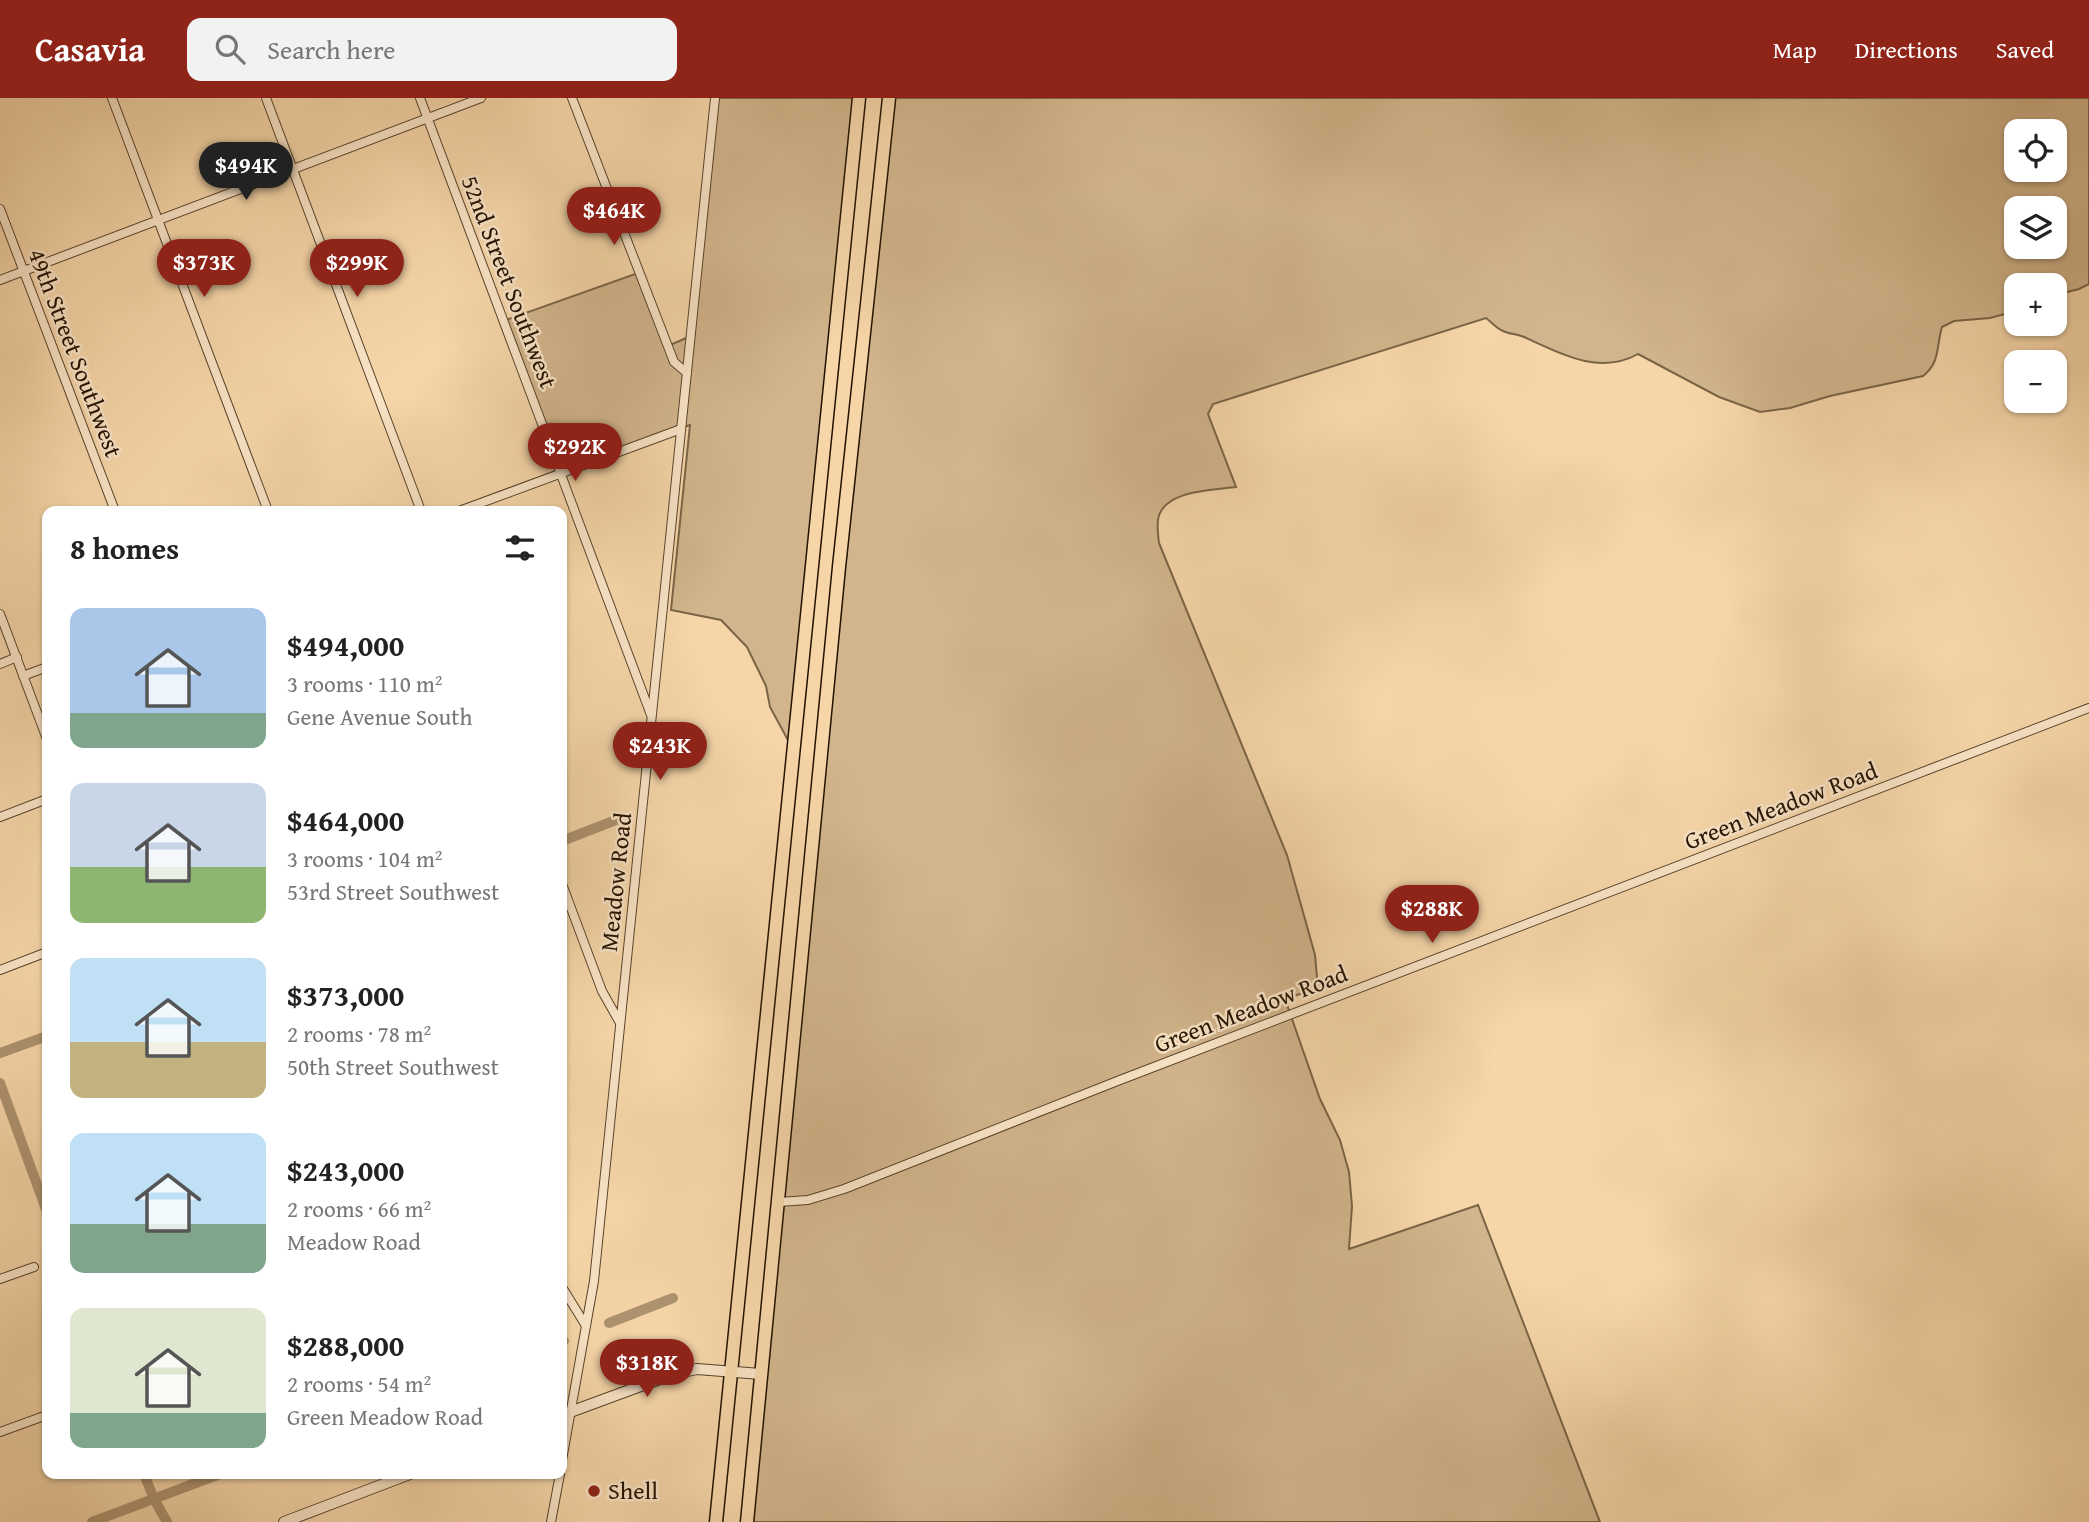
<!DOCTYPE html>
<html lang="en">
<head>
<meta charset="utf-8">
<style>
	body { margin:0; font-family:"Gentium Book Plus",serif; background:#f2f2f2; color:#222; height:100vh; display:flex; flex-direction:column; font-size:26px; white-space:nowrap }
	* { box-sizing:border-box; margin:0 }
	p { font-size:23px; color:#767676 }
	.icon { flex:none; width:38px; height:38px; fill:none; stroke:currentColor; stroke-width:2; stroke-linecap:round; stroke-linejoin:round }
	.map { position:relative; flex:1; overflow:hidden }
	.details { position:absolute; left:42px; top:408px; width:525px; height:973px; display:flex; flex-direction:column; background:#fff; border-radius:14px; box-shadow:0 2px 5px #0004 }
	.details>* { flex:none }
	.fabs { position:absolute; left:2004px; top:21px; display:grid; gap:14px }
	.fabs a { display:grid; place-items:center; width:63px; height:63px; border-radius:14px; background:#fff; box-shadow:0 2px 5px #0004; font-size:35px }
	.price { position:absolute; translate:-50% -60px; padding:0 16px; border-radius:24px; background:#8f2418; color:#fff; font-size:23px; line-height:46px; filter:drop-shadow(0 2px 4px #0008) }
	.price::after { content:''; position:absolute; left:50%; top:42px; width:21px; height:16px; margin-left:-10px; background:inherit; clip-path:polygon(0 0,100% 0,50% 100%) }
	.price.selected { background:#222; color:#fff }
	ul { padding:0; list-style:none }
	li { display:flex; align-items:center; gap:21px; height:175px; padding:0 28px }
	li span { display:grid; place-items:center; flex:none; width:196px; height:140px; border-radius:14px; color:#555 }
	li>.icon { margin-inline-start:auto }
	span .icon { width:84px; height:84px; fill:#fffc; stroke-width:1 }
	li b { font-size:30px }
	h2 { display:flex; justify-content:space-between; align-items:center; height:84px; padding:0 28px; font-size:30px }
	header { display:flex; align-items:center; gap:42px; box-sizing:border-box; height:98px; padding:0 35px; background:#8f2418; color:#fff }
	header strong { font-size:33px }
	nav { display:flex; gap:38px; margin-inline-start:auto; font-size:24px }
	.search { width:490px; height:63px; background:#f2f2f2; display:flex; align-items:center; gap:18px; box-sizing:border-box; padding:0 24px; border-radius:14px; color:#767676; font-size:26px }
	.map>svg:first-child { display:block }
	.green { fill:#d2b58c; stroke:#7a6446; stroke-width:2; fill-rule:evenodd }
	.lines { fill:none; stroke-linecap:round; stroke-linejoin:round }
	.canal { stroke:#ae9370; stroke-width:10 }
	.minor-casing { stroke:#58432a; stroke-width:10 }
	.tertiary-casing { stroke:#58432a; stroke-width:12 }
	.trunk-casing { stroke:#231200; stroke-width:15 }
	.minor { stroke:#f9e4c7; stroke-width:8 }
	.tertiary { stroke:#f9e4c7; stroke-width:10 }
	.trunk { stroke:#f6d6a9; stroke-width:12 }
	.poi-dot { fill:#8f2418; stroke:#f9e4c7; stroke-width:2.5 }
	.labels { text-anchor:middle; stroke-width:5; stroke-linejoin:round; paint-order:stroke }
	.street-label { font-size:24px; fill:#231200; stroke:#f9e4c7 }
	.poi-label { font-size:24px; fill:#231200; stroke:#f9e4c7; text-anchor:start }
</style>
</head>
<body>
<header>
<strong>Casavia</strong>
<div class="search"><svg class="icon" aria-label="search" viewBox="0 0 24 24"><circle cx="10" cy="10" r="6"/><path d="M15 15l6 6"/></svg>Search here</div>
<nav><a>Map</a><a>Directions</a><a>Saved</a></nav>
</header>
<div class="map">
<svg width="2089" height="1424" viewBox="0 0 2089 1424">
	<rect width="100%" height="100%" fill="#f6d6a9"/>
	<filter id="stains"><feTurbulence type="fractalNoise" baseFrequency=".00286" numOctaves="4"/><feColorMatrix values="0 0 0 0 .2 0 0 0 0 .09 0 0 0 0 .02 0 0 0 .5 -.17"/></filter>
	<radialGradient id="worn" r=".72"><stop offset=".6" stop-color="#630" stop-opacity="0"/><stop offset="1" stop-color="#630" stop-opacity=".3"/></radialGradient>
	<g class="green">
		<polygon points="715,0 854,0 790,646 770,609 766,588 747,549 721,522 671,512 690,327 559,372 503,223 638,175 668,248 693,237"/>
		<path d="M 895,0 L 2089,0 L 2089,186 L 2079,191 L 2055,197 L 2054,187 L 2016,187 L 2016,213 L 1990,220 L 1954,223 L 1942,229 C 1936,250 1940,265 1923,278 L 1830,298 L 1790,310 L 1760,314 L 1719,299 L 1638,256 C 1599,278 1559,255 1524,239 C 1517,236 1509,236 1503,233 C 1497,231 1491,224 1486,220 L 1213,306 L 1208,316 L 1236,389 C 1213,392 1162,392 1158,422 C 1157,429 1158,437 1159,445 L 1287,757 L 1315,857 L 1318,890 L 1285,901 L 1320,1001 L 1340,1042 L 1349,1074 L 1352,1108 L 1349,1151 L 1478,1107 L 1600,1424 L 752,1424 L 845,469 ZM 2016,33 L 2054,33 L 2054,72 L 2016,72 ZM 2016,110 L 2054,110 L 2054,149 L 2016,149 Z"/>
	</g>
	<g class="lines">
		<g class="canal">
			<polyline points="562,743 616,722"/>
			<polyline points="0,955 47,938"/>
			<polyline points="0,985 47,1114"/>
			<polyline points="609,1225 673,1200"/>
			<polyline points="562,1244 564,1243"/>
			<polyline points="144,1376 154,1401 167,1424"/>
			<polyline points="92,1424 220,1376"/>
		</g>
		<g class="minor-casing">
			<g id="minor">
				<polyline points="112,0 268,413"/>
				<polyline points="266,0 421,413"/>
				<polyline points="420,0 651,617"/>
				<polyline points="572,0 674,264 687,275"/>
				<polyline points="0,111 115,413"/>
				<polyline points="0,182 481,0"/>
				<polyline points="459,413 681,331"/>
				<polyline points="0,516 47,641"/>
				<polyline points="0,566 17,559"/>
				<polyline points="23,578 47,569"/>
				<polyline points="0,719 47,701"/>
				<polyline points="562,786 602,893 620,925"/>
				<polyline points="0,872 47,854"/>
				<polyline points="779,1104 808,1102 844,1091 1120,982 2089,610"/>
				<polyline points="0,1181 34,1169"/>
				<polyline points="562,1189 586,1228"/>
				<polyline points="0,1334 47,1317"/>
				<polyline points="562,1362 594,1183 715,0"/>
				<polyline points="551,1424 560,1376"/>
			</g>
		</g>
		<g class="tertiary-casing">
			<g id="tertiary">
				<polyline points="562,1317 673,1276 697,1271 761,1276"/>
				<polyline points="284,1424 410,1376"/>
			</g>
		</g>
		<g class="trunk-casing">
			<g id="trunk">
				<polyline points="716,1424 859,0"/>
				<polyline points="747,1424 839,469 889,0"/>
			</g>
		</g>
		<use href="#minor" class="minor"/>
		<use href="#tertiary" class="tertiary"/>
		<use href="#trunk" class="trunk"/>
	</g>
	<circle class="poi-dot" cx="594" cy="1393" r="7"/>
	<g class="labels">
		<g class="street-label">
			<text transform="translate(509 184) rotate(69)" y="8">52nd Street Southwest</text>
			<text transform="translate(75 255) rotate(69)" y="8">49th Street Southwest</text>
			<text transform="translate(1781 708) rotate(-21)" y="8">Green Meadow Road</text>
			<text transform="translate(616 784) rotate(-84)" y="8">Meadow Road</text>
			<text transform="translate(1251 911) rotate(-21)" y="8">Green Meadow Road</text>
		</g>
		<g class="poi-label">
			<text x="608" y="1401">Shell</text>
		</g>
	</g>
	<rect width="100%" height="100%" filter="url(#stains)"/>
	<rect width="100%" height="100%" fill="url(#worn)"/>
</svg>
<div class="fabs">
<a><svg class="icon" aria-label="locate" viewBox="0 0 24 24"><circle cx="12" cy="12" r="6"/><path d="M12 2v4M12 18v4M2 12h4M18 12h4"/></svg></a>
<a><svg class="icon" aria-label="layers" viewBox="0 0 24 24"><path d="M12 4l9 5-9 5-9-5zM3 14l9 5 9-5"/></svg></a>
<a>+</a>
<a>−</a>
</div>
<b class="price selected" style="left:246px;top:104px">$494K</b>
<b class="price" style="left:614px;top:149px">$464K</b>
<b class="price" style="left:204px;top:201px">$373K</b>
<b class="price" style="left:357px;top:201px">$299K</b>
<b class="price" style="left:575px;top:385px">$292K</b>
<b class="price" style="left:660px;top:684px">$243K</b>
<b class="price" style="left:1432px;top:847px">$288K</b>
<b class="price" style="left:647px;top:1301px">$318K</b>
<section class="details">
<h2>8 homes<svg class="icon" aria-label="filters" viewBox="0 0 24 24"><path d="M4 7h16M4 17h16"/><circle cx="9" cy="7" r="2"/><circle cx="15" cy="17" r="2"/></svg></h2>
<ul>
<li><span style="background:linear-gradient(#a9c7e8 75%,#7fa58c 0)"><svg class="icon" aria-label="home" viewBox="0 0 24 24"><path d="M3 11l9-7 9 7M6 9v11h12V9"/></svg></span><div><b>$494,000</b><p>3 rooms · 110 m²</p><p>Gene Avenue South</p></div></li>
<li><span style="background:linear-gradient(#c9d6e8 60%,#8fb573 0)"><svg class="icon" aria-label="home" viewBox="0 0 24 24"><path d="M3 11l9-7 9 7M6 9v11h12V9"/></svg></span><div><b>$464,000</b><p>3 rooms · 104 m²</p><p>53rd Street Southwest</p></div></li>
<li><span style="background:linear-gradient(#bfe0f5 60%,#c2b280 0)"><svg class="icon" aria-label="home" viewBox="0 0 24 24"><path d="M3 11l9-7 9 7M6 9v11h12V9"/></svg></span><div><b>$373,000</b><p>2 rooms · 78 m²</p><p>50th Street Southwest</p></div></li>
<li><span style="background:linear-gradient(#bfe0f5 65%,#7fa58c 0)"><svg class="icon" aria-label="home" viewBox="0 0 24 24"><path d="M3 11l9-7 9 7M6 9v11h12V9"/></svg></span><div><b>$243,000</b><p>2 rooms · 66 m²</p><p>Meadow Road</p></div></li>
<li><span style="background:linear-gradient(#dfe7d0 75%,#7fa58c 0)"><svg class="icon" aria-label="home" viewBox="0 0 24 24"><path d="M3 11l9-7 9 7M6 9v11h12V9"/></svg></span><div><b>$288,000</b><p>2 rooms · 54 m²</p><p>Green Meadow Road</p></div></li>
</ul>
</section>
</div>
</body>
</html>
